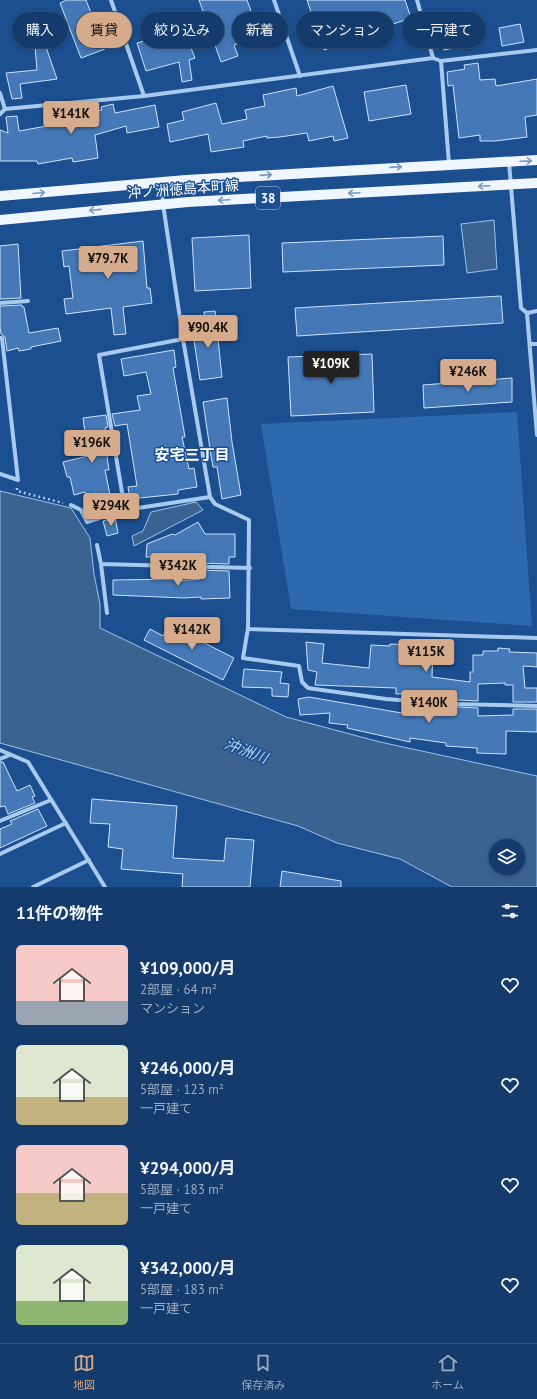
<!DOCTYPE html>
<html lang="ja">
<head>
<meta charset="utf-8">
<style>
	body { margin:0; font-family:"PT Sans","Noto Sans JP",sans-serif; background:#214673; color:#f1f3f6; height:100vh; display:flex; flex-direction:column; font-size:15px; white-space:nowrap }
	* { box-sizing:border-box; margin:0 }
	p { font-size:13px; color:#9dadc1 }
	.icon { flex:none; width:22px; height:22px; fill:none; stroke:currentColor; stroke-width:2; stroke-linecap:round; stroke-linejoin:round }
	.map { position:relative; height:887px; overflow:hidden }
	.drawer { display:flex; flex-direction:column; background:#143b6b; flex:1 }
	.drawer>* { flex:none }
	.top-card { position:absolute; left:12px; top:12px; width:513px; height:36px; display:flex; gap:8px }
	.controls { position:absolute; left:489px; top:839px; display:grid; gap:8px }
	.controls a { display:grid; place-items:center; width:36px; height:36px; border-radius:50%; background:#143b6b; box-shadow:0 2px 6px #0003,0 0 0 1px #33557e; font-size:20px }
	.price { position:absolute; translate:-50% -34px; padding:0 9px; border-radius:4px; background:#d6ab8b; color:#111; font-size:13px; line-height:26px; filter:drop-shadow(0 1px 2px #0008) }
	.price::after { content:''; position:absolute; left:50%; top:24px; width:12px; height:9px; margin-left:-6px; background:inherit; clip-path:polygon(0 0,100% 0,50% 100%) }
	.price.on { background:#222; color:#fff }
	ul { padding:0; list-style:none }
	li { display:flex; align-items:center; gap:12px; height:100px; padding:0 16px }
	li span { display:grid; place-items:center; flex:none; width:112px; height:80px; border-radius:6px; color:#555 }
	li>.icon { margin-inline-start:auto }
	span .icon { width:48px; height:48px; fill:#fffc; stroke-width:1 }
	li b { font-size:17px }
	h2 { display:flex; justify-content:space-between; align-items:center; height:48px; padding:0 16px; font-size:17px }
	.chip { padding:0 14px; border-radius:18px; background:#143b6b; box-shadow:0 2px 6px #0003,0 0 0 1px #33557e; font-size:14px; line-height:36px }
	.chip.on { background:#d6ab8b; color:#111 }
	.tab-bar { display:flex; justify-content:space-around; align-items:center; height:56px; border-top:1px solid #33557e; background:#143b6b; font-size:11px; color:#9dadc1 }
	.tab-bar a { display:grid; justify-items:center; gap:2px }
	.tab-bar .on { color:#d6ab8b }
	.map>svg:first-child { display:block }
	.green { fill:#2e69ad }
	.water { fill:#3c6290; stroke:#9cc4f0; fill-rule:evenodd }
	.building { fill:#4478b7; stroke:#cfe3fa }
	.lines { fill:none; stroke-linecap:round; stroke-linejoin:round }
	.path { stroke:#a9c9ee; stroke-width:2.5; stroke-dasharray:2 3; stroke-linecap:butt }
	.minor { stroke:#a9c9ee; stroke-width:4 }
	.primary { stroke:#f0f6ff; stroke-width:10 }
	.oneway { stroke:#7b9ac1 }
	.labels { text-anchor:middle; stroke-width:3; stroke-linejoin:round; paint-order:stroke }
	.shield { fill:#1b4f8f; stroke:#bbcadd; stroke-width:1 }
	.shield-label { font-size:13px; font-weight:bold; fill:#fff }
	.street-label { font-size:14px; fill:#fff; stroke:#1b4f8f }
	.neighbourhood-label { font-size:15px; font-weight:bold; fill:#fff; stroke:#1b4f8f }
	.water-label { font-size:15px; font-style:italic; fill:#b5d3f5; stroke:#1b4f8f }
</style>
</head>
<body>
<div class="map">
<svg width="537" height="887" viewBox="0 0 537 887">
	<rect width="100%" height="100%" fill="#1b4f8f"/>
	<polygon class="green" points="517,412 532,626 291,609 261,424"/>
	<g class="water">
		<polygon points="494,220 497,269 467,273 461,224"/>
		<path d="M 0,491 L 71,508 L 90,538 L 94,574 L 100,604 L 100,628 L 286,717 L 380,742 L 537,776 L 537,887 L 452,887 L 400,859 L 337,843 L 298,826 L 0,743 ZM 496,846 L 518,846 L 518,868 L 496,868 Z"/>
		<polygon points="196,502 203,510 134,546 132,536 143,531 151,512"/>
	</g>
	<g class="building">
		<polygon points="67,0 86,0 105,49 81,58 60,3"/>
		<polygon points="199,0 247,0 251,11 241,14 250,39 234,45 238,56 221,62"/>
		<polygon points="307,0 405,0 411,18 369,32 370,35 324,50"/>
		<polygon points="180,12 185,24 182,25 195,58 189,60 192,80 182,82 179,62 146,71 137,43 165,35 159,20"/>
		<polygon points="459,19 463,38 452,40 454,48 444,50 438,24"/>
		<polygon points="520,24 524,42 502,46 499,28"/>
		<polygon points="35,47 46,47 57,79 20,84 22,98 12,99 6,73 37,70"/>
		<polygon points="478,63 480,80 495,79 496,86 537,79 537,115 525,117 527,137 495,141 480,141 480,135 459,138 453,85 448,86 447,72 465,69 464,65"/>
		<polygon points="406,85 411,114 369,121 364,92"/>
		<polygon points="333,86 348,138 334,141 333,136 309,141 307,133 280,137 267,138 267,136 243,141 244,147 211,152 208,134 170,142 167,124 184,120 182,112 216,103 222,124 247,119 245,110 265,106 263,95 296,88 297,96"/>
		<polygon points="113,104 115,113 155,105 159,127 127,133 126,126 95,135 98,158 73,162 72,158 38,164 37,161 0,161 0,130 8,133 6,117 17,116 19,131 63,123 61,111 71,109 73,115 102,110 101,107"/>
		<polygon points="249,235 251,288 195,291 192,238"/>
		<polygon points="443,236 444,265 283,272 282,243"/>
		<polygon points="143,241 147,288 150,288 152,303 123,307 126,334 114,335 111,308 66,314 64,299 73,298 69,266 64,267 62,251"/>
		<polygon points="18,244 21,298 0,299 0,246"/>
		<polygon points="501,296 503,323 297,336 295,308"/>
		<polygon points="22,305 22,307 24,307 29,333 58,328 61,341 31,347 31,349 19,351 18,348 7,351 5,337 1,334 0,327 0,306"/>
		<polygon points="215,311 222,377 200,380 193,334 205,333 204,312"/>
		<polygon points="174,350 176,367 173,368 185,437 182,437 189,469 194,468 197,487 178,490 178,494 130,499 128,487 137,486 127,424 115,426 112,414 140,410 137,396 151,394 146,372 124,376 121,359"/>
		<polygon points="372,354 374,412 291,416 288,357"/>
		<polygon points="512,378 512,402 424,408 423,385"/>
		<polygon points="227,398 232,442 241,495 222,499 217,467 213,467 211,456 203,402"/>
		<polygon points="106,415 108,427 105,428 107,443 105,443 109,470 105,470 113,510 101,514 96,493 86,495 85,492 74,495 70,477 67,477 63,462 88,456 83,418"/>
		<polygon points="115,517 118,533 107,536 103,521"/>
		<polygon points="198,522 205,534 235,534 235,557 229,557 229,564 200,563 200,558 146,557 147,544 172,534 175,535"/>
		<polygon points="200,570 229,571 230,598 201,599 201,597 184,598 113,595 113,580 177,579 177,581 200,579"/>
		<polygon points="169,625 234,658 223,680 144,640 150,629 163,636"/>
		<polygon points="306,642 324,644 322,663 369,668 371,645 390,646 390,644 409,645 409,647 433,648 432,677 470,682 470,672 473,672 473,655 483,655 483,651 498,651 498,648 510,649 509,652 537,653 537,667 523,666 525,688 537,688 537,702 513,702 513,685 505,685 505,683 478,684 478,701 422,698 423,693 396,694 396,688 315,685 317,672 308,670"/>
		<polygon points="244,669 282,672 280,683 289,684 288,697 272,696 272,688 242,687"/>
		<polygon points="309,697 419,716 421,705 478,708 478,716 513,715 513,709 537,709 537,732 506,731 506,754 477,753 477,748 446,746 446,743 410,738 410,742 347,728 348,725 329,723 330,713 300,715 298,699"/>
		<polygon points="0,762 3,762 17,791 30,785 35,796 32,797 35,803 8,814 5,806 0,807"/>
		<polygon points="92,799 177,806 173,858 224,861 226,838 254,840 250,887 182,887 183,874 121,869 123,849 108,847 110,824 90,823"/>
		<polygon points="38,809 47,826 0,848 0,829 12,824 10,821"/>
		<polygon points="282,871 341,881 341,887 280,887"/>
	</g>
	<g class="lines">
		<polyline class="path" points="17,488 17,491 63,503"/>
		<g class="minor">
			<polyline points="111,0 144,96"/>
			<polyline points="274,0 300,76"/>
			<polyline points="417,0 433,58"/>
			<polyline points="441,61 449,164"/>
			<polyline points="0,93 5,109"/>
			<polyline points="0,114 5,109 144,96 433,58 441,61 537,50"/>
			<polyline points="509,162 521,308 527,313 537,311"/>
			<polyline points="162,183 163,204 183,339 210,497 215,504 249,520 248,629 537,638"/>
			<polyline points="0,303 28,301"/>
			<polyline points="527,313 537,435"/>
			<polyline points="0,338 2,338 18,480 0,474"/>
			<polyline points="530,344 537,344"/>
			<polyline points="71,505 81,510 87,522 125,510 210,497"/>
			<polyline points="125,510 99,355 183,339"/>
			<polyline points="97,545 101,564 250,568"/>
			<polyline points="101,564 107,613"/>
			<polyline points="248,628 243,658 299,666 302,682 308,688 386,699 451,704 537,706"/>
			<polyline points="0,750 28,762 105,887"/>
			<polyline points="0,759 10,755"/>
			<polyline points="0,821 51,800"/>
			<polyline points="0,854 66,823"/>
			<polyline points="33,887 89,860"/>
		</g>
		<g class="primary">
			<polyline points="0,196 186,180 537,160"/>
			<polyline points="0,220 188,202 537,183"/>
		</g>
	</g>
	<defs><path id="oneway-shaft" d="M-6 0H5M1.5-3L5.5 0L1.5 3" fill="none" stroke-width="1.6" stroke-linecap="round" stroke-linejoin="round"/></defs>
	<g class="oneway">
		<use href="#oneway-shaft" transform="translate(526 161) rotate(-2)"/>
		<use href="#oneway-shaft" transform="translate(396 167) rotate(-4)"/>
		<use href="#oneway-shaft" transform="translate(266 175) rotate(-4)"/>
		<use href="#oneway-shaft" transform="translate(484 186) rotate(177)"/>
		<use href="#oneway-shaft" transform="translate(39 193) rotate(-5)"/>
		<use href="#oneway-shaft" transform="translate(354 193) rotate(177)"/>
		<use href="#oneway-shaft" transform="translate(224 200) rotate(177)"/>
		<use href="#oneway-shaft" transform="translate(95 210) rotate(174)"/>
	</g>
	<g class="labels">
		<rect class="shield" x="256" y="187" width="24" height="22" rx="3"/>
		<g class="shield-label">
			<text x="268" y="203">38</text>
		</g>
		<g class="street-label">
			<text transform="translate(183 189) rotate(-4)" y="5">沖ノ洲徳島本町線</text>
		</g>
		<g class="neighbourhood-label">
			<text x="192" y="460">安宅三丁目</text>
		</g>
		<g class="water-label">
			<text transform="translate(246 751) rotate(21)" y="5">沖洲川</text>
		</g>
	</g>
</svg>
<div class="controls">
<a><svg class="icon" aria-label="layers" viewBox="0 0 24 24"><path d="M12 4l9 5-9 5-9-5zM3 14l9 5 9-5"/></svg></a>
</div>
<b class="price" style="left:71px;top:135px">¥141K</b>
<b class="price" style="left:108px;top:280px">¥79.7K</b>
<b class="price" style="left:208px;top:349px">¥90.4K</b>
<b class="price on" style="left:331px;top:385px">¥109K</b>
<b class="price" style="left:468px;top:393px">¥246K</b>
<b class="price" style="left:92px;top:464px">¥196K</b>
<b class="price" style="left:111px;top:527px">¥294K</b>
<b class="price" style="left:178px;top:587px">¥342K</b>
<b class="price" style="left:192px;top:651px">¥142K</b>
<b class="price" style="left:426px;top:673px">¥115K</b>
<b class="price" style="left:429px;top:724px">¥140K</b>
<div class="top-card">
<a class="chip">購入</a>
<a class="chip on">賃貸</a>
<a class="chip">絞り込み</a>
<a class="chip">新着</a>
<a class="chip">マンション</a>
<a class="chip">一戸建て</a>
</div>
</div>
<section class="drawer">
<h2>11件の物件<svg class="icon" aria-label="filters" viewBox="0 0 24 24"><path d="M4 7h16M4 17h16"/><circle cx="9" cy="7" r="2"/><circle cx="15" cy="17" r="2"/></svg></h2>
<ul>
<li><span style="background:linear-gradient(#f6c9c9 70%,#9aa5b1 0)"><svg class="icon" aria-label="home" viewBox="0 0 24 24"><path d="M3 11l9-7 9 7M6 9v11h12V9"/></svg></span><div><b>¥109,000/月</b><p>2部屋 · 64 m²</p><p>マンション</p></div><svg class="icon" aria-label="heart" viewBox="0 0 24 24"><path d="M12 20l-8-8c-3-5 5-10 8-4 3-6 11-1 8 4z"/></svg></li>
<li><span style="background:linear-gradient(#dfe7d0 65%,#c2b280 0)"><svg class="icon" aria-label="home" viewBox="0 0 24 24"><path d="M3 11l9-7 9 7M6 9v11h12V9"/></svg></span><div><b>¥246,000/月</b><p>5部屋 · 123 m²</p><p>一戸建て</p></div><svg class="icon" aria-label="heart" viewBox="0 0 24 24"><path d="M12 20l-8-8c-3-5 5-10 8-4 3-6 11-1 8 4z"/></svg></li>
<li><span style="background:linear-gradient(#f6c9c9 60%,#c2b280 0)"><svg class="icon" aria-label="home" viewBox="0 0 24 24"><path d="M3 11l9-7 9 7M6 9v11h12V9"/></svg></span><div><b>¥294,000/月</b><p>5部屋 · 183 m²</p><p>一戸建て</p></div><svg class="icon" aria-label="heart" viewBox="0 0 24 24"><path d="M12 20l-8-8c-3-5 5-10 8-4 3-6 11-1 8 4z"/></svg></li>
<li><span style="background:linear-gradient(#dfe7d0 70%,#8fb573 0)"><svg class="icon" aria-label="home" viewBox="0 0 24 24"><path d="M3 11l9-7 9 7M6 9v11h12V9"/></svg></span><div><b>¥342,000/月</b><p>5部屋 · 183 m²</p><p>一戸建て</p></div><svg class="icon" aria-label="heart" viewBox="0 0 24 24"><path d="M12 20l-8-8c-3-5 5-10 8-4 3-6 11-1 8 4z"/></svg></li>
</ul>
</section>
<nav class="tab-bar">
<a class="on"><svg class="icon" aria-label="map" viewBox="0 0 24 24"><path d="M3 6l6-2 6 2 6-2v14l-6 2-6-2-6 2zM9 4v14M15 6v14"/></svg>地図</a>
<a><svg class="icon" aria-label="saved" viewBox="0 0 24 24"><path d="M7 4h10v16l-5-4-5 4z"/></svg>保存済み</a>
<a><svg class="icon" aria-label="home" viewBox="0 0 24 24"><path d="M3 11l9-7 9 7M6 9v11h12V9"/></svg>ホーム</a>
</nav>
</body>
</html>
